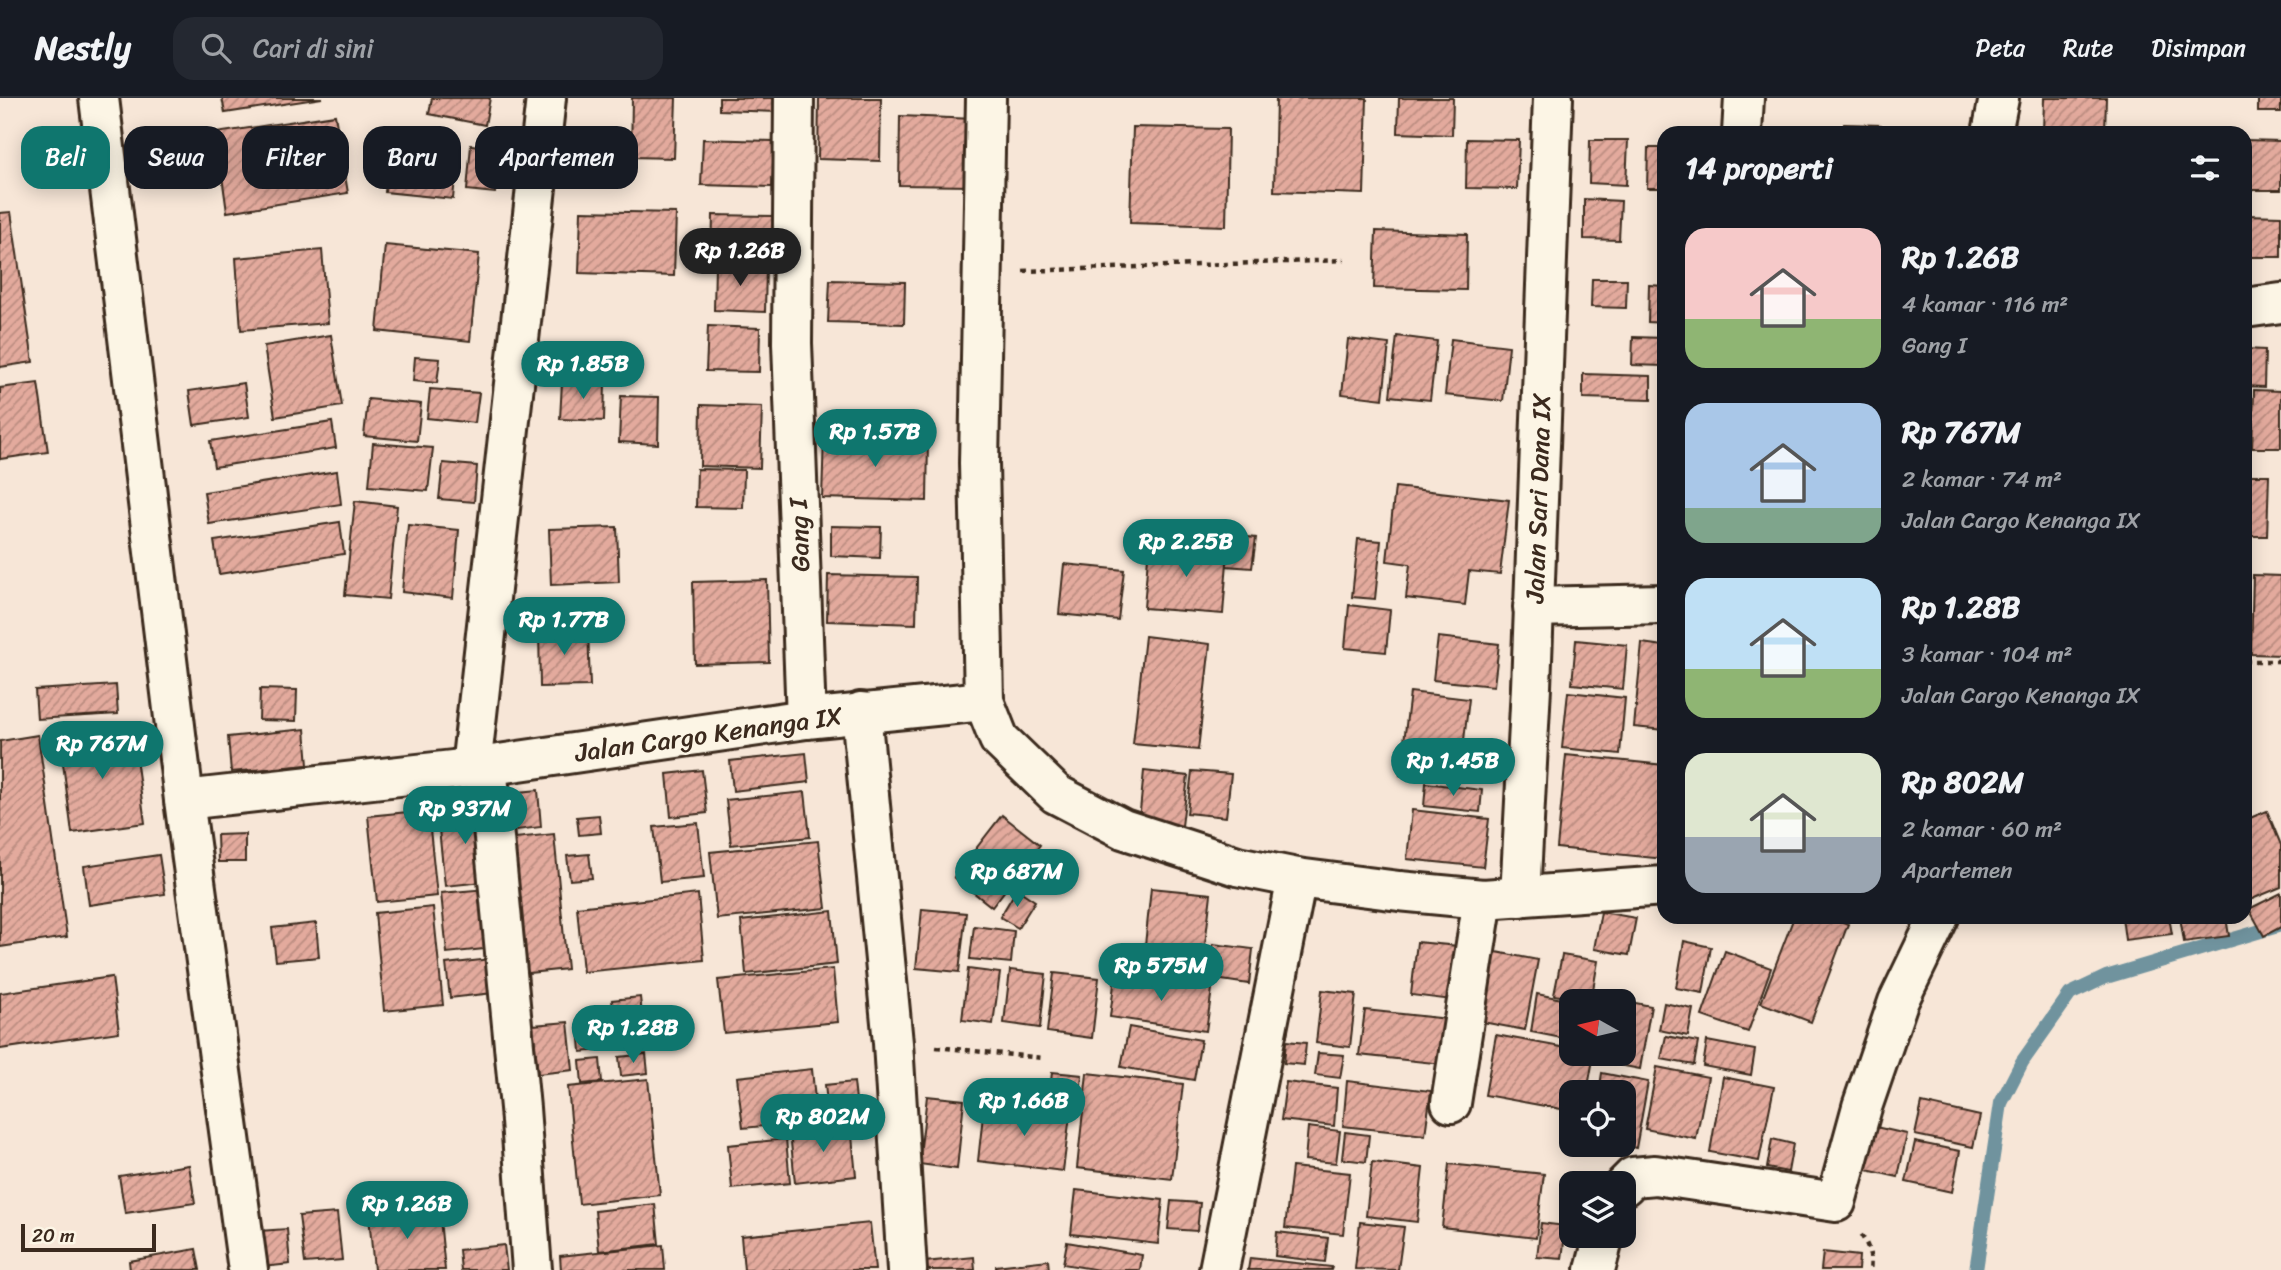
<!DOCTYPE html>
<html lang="id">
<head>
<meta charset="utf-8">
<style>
	body { margin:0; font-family:Sriracha,sans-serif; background:#242831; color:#f1f3f6; height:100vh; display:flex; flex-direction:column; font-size:26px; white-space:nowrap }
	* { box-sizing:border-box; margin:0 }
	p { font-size:23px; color:#9ea1a6 }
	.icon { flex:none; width:38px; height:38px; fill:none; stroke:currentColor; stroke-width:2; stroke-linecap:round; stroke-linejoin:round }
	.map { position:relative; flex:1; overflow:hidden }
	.sheet { position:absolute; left:1657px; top:28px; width:595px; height:798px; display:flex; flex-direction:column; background:#171b24; border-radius:21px; box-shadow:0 4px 18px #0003 }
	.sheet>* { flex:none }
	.guide { position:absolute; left:21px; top:28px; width:665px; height:63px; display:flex; gap:14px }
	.needle { width:46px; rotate:278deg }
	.controls { position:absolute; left:1559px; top:891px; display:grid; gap:14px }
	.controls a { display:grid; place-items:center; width:77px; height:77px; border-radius:14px; background:#171b24; box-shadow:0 4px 18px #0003; font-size:35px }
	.scale { position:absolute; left:21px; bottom:18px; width:135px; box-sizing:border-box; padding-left:7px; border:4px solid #3b2a1e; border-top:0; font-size:19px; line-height:24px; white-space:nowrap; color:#3b2a1e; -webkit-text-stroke:5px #fcf5e5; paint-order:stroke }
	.price { position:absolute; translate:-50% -60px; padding:0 16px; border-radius:24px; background:#0f766e; color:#fff; font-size:23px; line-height:46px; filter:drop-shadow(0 2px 4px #0008) }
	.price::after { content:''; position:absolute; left:50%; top:42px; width:21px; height:16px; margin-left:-10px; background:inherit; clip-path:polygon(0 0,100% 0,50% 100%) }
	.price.current { background:#222; color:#fff }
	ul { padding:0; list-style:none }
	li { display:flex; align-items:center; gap:21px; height:175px; padding:0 28px }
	li span { display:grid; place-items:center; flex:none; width:196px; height:140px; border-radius:21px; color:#555 }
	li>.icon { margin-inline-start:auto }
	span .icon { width:84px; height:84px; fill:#fffc; stroke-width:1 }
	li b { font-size:30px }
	h2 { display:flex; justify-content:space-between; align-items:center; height:84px; padding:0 28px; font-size:30px }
	.chip { padding:0 24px; border-radius:21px; background:#171b24; box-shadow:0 4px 18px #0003; font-size:24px; line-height:63px }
	.chip.current { background:#0f766e; color:#fff }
	header { display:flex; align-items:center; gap:42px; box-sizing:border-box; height:98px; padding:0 35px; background:#171b24; border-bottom:2px solid #363941 }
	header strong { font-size:33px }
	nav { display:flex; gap:38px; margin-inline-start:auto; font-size:24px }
	.search { width:490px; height:63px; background:#242831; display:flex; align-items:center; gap:18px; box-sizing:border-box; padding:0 24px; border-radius:21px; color:#9ea1a6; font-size:26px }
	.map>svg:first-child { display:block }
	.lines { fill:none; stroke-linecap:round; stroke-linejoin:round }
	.stream { stroke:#6f939e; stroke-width:14 }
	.building { fill:url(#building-hatch); stroke:#3b2a1e; stroke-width:2 }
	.minor-casing { stroke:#3b2a1e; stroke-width:44 }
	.path { stroke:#3b2a1e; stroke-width:4.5; stroke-dasharray:5 5; stroke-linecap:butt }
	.minor { stroke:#fcf5e5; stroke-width:38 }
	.labels { text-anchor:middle; stroke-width:5; stroke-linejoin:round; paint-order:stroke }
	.street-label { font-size:26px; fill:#3b2a1e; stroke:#fcf5e5 }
</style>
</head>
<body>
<header>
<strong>Nestly</strong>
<div class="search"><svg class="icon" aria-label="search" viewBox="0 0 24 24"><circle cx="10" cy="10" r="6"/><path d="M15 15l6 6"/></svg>Cari di sini</div>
<nav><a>Peta</a><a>Rute</a><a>Disimpan</a></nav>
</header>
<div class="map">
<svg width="2281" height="1172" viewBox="0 0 2281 1172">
	<defs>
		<pattern id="building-hatch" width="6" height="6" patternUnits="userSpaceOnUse" patternTransform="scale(1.75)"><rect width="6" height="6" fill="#e3aa9d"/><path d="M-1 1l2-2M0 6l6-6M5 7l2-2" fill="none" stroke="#b98b7f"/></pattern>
	</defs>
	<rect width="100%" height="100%" fill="#f7e6d7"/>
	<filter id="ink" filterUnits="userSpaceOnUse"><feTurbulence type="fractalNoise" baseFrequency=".0143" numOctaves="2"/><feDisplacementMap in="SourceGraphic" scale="14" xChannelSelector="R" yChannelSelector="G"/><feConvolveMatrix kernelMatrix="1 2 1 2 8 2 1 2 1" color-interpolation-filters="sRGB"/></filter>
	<g filter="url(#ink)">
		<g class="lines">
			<polyline class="stream" points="1976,1172 2001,1005 2022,964 2070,896 2106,879 2281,827"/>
		</g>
		<g class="building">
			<polygon points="222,0 322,0 225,15"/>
			<polygon points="432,0 490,0 485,27 429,16"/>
			<polygon points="632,0 676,0 674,60 631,59"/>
			<polygon points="719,0 780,0 779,14 719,12"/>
			<polygon points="819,0 881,0 880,63 818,61"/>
			<polygon points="1276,0 1367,0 1364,96 1274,93"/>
			<polygon points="1399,0 1453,0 1452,37 1398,35"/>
			<polygon points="2044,0 2106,0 2105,35 2043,35"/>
			<rect x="2258" y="0" width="23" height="14"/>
			<polygon points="335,17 348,95 227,114 216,35"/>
			<polygon points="900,18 975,21 973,88 899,87"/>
			<polygon points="1844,26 1881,27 1881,35 1843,35"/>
			<polygon points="1133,29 1228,31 1226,128 1130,125"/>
			<polygon points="703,41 774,43 772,89 701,87"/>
			<polygon points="1467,41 1519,42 1517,91 1466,90"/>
			<polygon points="390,42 458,49 453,101 385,94"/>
			<polygon points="1590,42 1628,42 1626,87 1589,85"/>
			<polygon points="2245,42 2281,43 2281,92 2245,92"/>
			<polygon points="471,47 500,50 495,95 467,92"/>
			<polygon points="1648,50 1664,50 1664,90 1647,90"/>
			<polygon points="1584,101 1621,103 1619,142 1584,141"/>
			<polygon points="581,113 676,115 674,178 579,175"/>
			<polygon points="11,114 33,264 0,269 0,115"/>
			<polygon points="713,117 774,118 773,159 712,158"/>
			<polygon points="2245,117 2281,118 2281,159 2245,159"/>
			<polygon points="1660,121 1664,121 1664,157 1659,156"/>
			<polygon points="1376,133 1467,136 1466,192 1374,190"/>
			<polygon points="385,147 479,156 470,243 377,233"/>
			<polygon points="322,152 328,225 241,232 236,160"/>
			<polygon points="715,167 766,168 765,214 714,212"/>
			<polygon points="1592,181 1627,181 1626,210 1591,209"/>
			<polygon points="830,182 905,184 904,226 828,224"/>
			<polygon points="1649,187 1664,188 1664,225 1648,224"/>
			<polygon points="708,228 760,230 759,274 706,273"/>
			<polygon points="331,237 342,308 275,319 264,248"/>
			<polygon points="1397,238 1437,243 1430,302 1390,298"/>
			<polygon points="1633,239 1664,240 1664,268 1632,267"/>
			<polygon points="1348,241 1389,246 1383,301 1342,296"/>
			<polygon points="1451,241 1509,248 1503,303 1445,297"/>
			<polygon points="2245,251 2265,252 2264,289 2245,288"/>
			<polygon points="415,259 440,261 437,285 413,283"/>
			<polygon points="1583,276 1651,278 1651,302 1583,300"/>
			<polygon points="562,284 605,285 604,323 560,321"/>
			<polygon points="38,285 48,354 0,361 0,290"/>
			<polygon points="244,285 249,319 194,327 189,293"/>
			<polygon points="430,291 479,295 475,325 427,320"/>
			<polygon points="2254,292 2281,293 2281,350 2252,350"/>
			<polygon points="621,298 659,299 658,346 619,344"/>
			<polygon points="368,301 421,306 417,343 364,338"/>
			<polygon points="701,307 762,309 760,370 700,368"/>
			<polygon points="332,324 336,350 214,369 210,343"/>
			<polygon points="824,338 928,341 927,403 822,400"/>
			<polygon points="373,345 433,350 428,393 369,388"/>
			<polygon points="443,365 477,368 474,404 439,401"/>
			<polygon points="697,371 744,372 743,410 696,409"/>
			<polygon points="337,373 341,406 209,426 204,394"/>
			<polygon points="2245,377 2269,377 2267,438 2245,438"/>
			<polygon points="1395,389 1509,402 1500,476 1469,473 1465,507 1406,500 1410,466 1387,463"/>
			<polygon points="355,403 397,408 388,501 345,497"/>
			<polygon points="340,424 344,456 219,476 214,443"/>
			<polygon points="408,427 459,432 453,500 402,494"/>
			<polygon points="831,428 881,429 880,460 831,458"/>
			<polygon points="617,429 619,484 551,487 549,431"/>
			<polygon points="1230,437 1256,440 1252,470 1226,468"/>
			<polygon points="1358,441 1381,443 1375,501 1352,499"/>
			<polygon points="1149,445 1228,451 1223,516 1144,510"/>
			<polygon points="1064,466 1124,472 1118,522 1059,516"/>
			<polygon points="828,477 917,479 916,526 827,523"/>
			<polygon points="2253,477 2281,478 2281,557 2251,556"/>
			<polygon points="767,482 769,564 695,566 693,484"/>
			<polygon points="1349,507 1390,512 1386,554 1345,550"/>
			<polygon points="588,529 590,588 540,589 539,531"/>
			<polygon points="1145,538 1210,546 1198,652 1133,646"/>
			<polygon points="1438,539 1499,546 1494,588 1433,582"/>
			<polygon points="1576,542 1627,547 1623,591 1572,586"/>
			<polygon points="1642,545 1664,548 1664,632 1634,629"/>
			<polygon points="116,587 118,616 37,621 35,592"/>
			<polygon points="260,591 297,592 296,623 259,622"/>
			<polygon points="1410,594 1469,601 1459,683 1400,677"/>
			<polygon points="1568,594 1625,600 1620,656 1562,650"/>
			<polygon points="132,631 145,725 72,735 60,642"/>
			<polygon points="305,631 308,667 231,674 228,639"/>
			<polygon points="38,637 67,839 0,849 0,643"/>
			<polygon points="806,655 809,684 733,693 730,663"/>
			<polygon points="1566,657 1664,667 1664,761 1557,750"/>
			<polygon points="702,672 707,715 671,719 667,676"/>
			<polygon points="1144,673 1188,678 1182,728 1139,723"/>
			<polygon points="1192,673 1231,676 1226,719 1187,715"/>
			<polygon points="1426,685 1482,692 1480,714 1424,708"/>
			<polygon points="538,692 541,729 501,734 497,696"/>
			<polygon points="805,694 810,739 731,747 726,702"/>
			<polygon points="485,708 493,783 445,788 437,713"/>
			<polygon points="428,712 437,798 377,804 368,718"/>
			<polygon points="1412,712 1489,721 1483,769 1407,761"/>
			<polygon points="2267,713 2281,747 2281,789 2245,804 2245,722"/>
			<polygon points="599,717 601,735 579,737 577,719"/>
			<polygon points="1002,717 1040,747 992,809 954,779"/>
			<polygon points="698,725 704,780 660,784 654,729"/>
			<polygon points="245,736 245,764 218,764 217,737"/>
			<polygon points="554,736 567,871 510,877 496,742"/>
			<polygon points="818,743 826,810 717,821 710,754"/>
			<polygon points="589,756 592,780 570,782 567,758"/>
			<polygon points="159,757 165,796 89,807 84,768"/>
			<polygon points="1151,790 1211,796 1202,873 1143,866"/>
			<polygon points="487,791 493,850 447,855 441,795"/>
			<polygon points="1017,791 1035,803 1018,830 1000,819"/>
			<polygon points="2281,795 2281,829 2264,838 2249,811"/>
			<polygon points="698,796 704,862 583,874 577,809"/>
			<polygon points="433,809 443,907 384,913 375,815"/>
			<polygon points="922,811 966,815 959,874 916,870"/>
			<polygon points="832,813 837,866 746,876 741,823"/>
			<polygon points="1601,814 1636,820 1629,857 1594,851"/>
			<polygon points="1794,819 1830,819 1848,826 1811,924 1761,905"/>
			<polygon points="2122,819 2169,819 2172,836 2125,842"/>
			<polygon points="2180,819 2226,819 2229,838 2184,844"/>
			<polygon points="316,825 319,859 276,863 272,830"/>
			<polygon points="974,828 1014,833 1011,865 970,861"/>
			<polygon points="1684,843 1711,849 1703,895 1676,890"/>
			<polygon points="1417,844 1458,848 1452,902 1411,897"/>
			<polygon points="1213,846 1253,851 1249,886 1208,880"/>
			<polygon points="1491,853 1538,862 1525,932 1477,923"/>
			<polygon points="1725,853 1771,870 1748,934 1702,918"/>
			<polygon points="1562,857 1598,863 1591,903 1554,897"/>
			<polygon points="490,861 493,895 450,900 446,866"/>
			<polygon points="833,871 838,924 724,935 718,882"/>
			<polygon points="968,871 1000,875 993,926 962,922"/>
			<polygon points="1010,872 1046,876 1040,930 1004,925"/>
			<polygon points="1054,875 1099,880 1092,940 1047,934"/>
			<polygon points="1115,878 1212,891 1206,933 1110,919"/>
			<polygon points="112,879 119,934 0,951 0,895"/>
			<polygon points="1322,892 1356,896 1350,949 1316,945"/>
			<polygon points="1537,896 1572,903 1572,942 1531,934"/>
			<polygon points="640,899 645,944 617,947 612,902"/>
			<polygon points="1610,900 1651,908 1640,971 1599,963 1600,956 1624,956 1624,903 1610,903"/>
			<polygon points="1664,905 1693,911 1688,938 1659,932"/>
			<polygon points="1365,912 1448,921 1443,966 1359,957"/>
			<polygon points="568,924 573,972 538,976 533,927"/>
			<polygon points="598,926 601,952 581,954 579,928"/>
			<polygon points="1129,929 1201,942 1194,982 1121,969"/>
			<polygon points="1496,937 1572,951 1572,956 1594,956 1587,994 1572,994 1572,1013 1485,997"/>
			<polygon points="1666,938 1698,944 1694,967 1661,961"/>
			<polygon points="1286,943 1306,945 1304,967 1284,965"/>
			<polygon points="1707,943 1755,952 1751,977 1703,968"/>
			<polygon points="1318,955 1344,957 1340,980 1315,977"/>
			<polygon points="646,956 648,975 621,978 619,959"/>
			<polygon points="600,961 602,984 582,986 580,963"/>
			<polygon points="1657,969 1708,979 1696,1041 1645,1031"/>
			<polygon points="812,971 817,1023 743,1030 737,979"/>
			<polygon points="1052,974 1082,977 1079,1006 1049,1003"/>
			<polygon points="1087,975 1183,986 1172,1081 1077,1070"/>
			<polygon points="1602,975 1648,984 1636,1050 1618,1046 1624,1046 1624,994 1599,994"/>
			<polygon points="1723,979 1774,989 1759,1063 1710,1054"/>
			<polygon points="648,981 660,1097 579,1106 568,989"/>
			<polygon points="1347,983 1431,993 1425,1037 1343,1028"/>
			<polygon points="854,984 857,1011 828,1014 825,987"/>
			<polygon points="1286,984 1337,990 1334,1028 1281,1022"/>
			<polygon points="927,998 964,1002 957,1071 919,1066"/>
			<polygon points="1922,1005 1980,1018 1973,1049 1915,1037"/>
			<polygon points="984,1008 1070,1017 1063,1073 978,1063"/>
			<polygon points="851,1028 856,1078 795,1085 790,1034"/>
			<polygon points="1871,1028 1907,1036 1898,1079 1862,1071"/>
			<polygon points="1308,1029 1340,1033 1336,1065 1305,1062"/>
			<polygon points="1345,1034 1369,1037 1366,1064 1342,1061"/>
			<polygon points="786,1041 790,1085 732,1091 728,1047"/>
			<polygon points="1772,1041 1793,1046 1788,1074 1767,1070"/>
			<polygon points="1915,1044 1960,1053 1952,1094 1906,1084"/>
			<polygon points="1372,1064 1423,1070 1417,1124 1366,1118"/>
			<polygon points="1449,1066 1544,1076 1536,1140 1442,1129"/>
			<polygon points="189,1067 195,1105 125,1115 119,1078"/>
			<polygon points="1292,1069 1350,1075 1343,1136 1285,1130"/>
			<polygon points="1076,1092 1163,1102 1158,1146 1071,1136"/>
			<polygon points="1171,1103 1200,1105 1197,1133 1168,1131"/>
			<polygon points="655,1106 659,1146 599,1153 595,1113"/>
			<polygon points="439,1111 445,1172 374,1172 369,1118"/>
			<polygon points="337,1115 342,1162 305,1165 299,1118"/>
			<polygon points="1360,1124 1404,1129 1398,1172 1355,1171"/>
			<polygon points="870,1125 875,1172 744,1172 741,1138"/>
			<polygon points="1541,1125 1566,1128 1562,1161 1537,1159"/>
			<polygon points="287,1131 290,1166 263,1169 259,1133"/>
			<polygon points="1277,1134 1328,1140 1325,1164 1275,1158"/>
			<polygon points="1067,1144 1142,1157 1140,1172 1099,1172 1063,1166"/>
			<polygon points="504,1147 507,1172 461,1172 459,1152"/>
			<polygon points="663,1147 665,1172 561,1172 560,1158"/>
			<polygon points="196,1151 200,1172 130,1172 129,1163"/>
			<polygon points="1823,1154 1859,1158 1858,1172 1821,1172"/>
			<polygon points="974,1159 975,1172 926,1172 925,1164"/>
			<polygon points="1250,1160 1332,1169 1331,1172 1248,1172"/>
			<polygon points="1048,1162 1049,1172 996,1172 996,1168"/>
		</g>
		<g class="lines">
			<g class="minor-casing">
				<g id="minor">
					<polyline points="99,0 184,702 248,1172"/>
					<polyline points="794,0 792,245 806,621"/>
					<polyline points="986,0 979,365 984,603 999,641 1056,696 1123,731 1237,768 1297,780 1399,793 1483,801 1664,788"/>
					<polyline points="1742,35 1744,0"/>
					<polyline points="1992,35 1999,0"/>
					<polyline points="2245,210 2281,205"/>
					<polyline points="1533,509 1664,506"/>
					<polyline points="861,614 893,945 907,1172"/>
					<polyline points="487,667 520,1010 532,1172"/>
					<polyline points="471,670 546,0"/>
					<polyline points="184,702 471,670 806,621 984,603"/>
					<polyline points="1520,799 1531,589 1553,0"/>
					<polyline points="1451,1005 1483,801"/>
					<polyline points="1624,1088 1633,1079 1655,1077 1836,1104 1862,1009 1898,904 1939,819"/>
					<polyline points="1219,1172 1297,780"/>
					<polyline points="1595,1172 1604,1138"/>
				</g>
			</g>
			<g class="path">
				<polyline points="1023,173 1344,162"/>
				<polyline points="2245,563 2281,563"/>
				<polyline points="936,949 1042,960"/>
				<path d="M 1861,1137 C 1869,1148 1872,1159 1870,1172"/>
			</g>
			<use href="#minor" class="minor"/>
		</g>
	</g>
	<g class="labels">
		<g class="street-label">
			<text transform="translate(1538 400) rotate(-88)" y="9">Jalan Sari Dana IX</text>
			<text transform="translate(799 437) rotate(-92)" y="9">Gang I</text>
			<text transform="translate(709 636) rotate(-8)" y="9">Jalan Cargo Kenanga IX</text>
		</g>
	</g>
</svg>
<div class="controls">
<a><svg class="needle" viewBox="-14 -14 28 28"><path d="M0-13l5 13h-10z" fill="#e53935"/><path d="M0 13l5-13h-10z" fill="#9ea1a6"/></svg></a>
<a><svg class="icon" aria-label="locate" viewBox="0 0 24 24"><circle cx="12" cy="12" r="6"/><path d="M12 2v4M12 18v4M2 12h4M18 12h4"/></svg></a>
<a><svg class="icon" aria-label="layers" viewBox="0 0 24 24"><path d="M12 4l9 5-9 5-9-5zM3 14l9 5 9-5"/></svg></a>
</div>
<div class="scale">20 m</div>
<b class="price current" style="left:740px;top:190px">Rp 1.26B</b>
<b class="price" style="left:583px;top:303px">Rp 1.85B</b>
<b class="price" style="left:875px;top:371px">Rp 1.57B</b>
<b class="price" style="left:1186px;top:481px">Rp 2.25B</b>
<b class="price" style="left:564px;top:559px">Rp 1.77B</b>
<b class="price" style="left:102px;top:683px">Rp 767M</b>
<b class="price" style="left:1453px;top:700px">Rp 1.45B</b>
<b class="price" style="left:465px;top:748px">Rp 937M</b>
<b class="price" style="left:1017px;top:811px">Rp 687M</b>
<b class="price" style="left:1161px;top:905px">Rp 575M</b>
<b class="price" style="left:633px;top:967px">Rp 1.28B</b>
<b class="price" style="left:1024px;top:1040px">Rp 1.66B</b>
<b class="price" style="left:823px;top:1056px">Rp 802M</b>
<b class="price" style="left:407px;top:1143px">Rp 1.26B</b>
<div class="guide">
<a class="chip current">Beli</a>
<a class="chip">Sewa</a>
<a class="chip">Filter</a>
<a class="chip">Baru</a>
<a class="chip">Apartemen</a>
</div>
<section class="sheet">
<h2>14 properti<svg class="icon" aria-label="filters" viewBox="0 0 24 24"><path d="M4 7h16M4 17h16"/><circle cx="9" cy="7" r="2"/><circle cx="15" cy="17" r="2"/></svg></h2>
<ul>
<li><span style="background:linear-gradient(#f6c9c9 65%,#8fb573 0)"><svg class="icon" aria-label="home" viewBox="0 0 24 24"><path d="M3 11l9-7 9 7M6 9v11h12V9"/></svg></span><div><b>Rp 1.26B</b><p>4 kamar · 116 m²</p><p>Gang I</p></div></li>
<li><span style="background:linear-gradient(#a9c7e8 75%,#7fa58c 0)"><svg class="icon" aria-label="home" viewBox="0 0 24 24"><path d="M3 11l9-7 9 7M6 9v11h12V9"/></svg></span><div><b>Rp 767M</b><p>2 kamar · 74 m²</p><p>Jalan Cargo Kenanga IX</p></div></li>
<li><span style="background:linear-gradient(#bfe0f5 65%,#8fb573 0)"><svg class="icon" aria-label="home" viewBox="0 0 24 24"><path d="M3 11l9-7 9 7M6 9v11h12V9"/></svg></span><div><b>Rp 1.28B</b><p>3 kamar · 104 m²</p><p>Jalan Cargo Kenanga IX</p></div></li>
<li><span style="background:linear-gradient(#dfe7d0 60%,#9aa5b1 0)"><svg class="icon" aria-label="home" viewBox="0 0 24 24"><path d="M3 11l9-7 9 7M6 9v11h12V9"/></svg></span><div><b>Rp 802M</b><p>2 kamar · 60 m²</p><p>Apartemen</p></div></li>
</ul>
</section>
</div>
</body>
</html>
